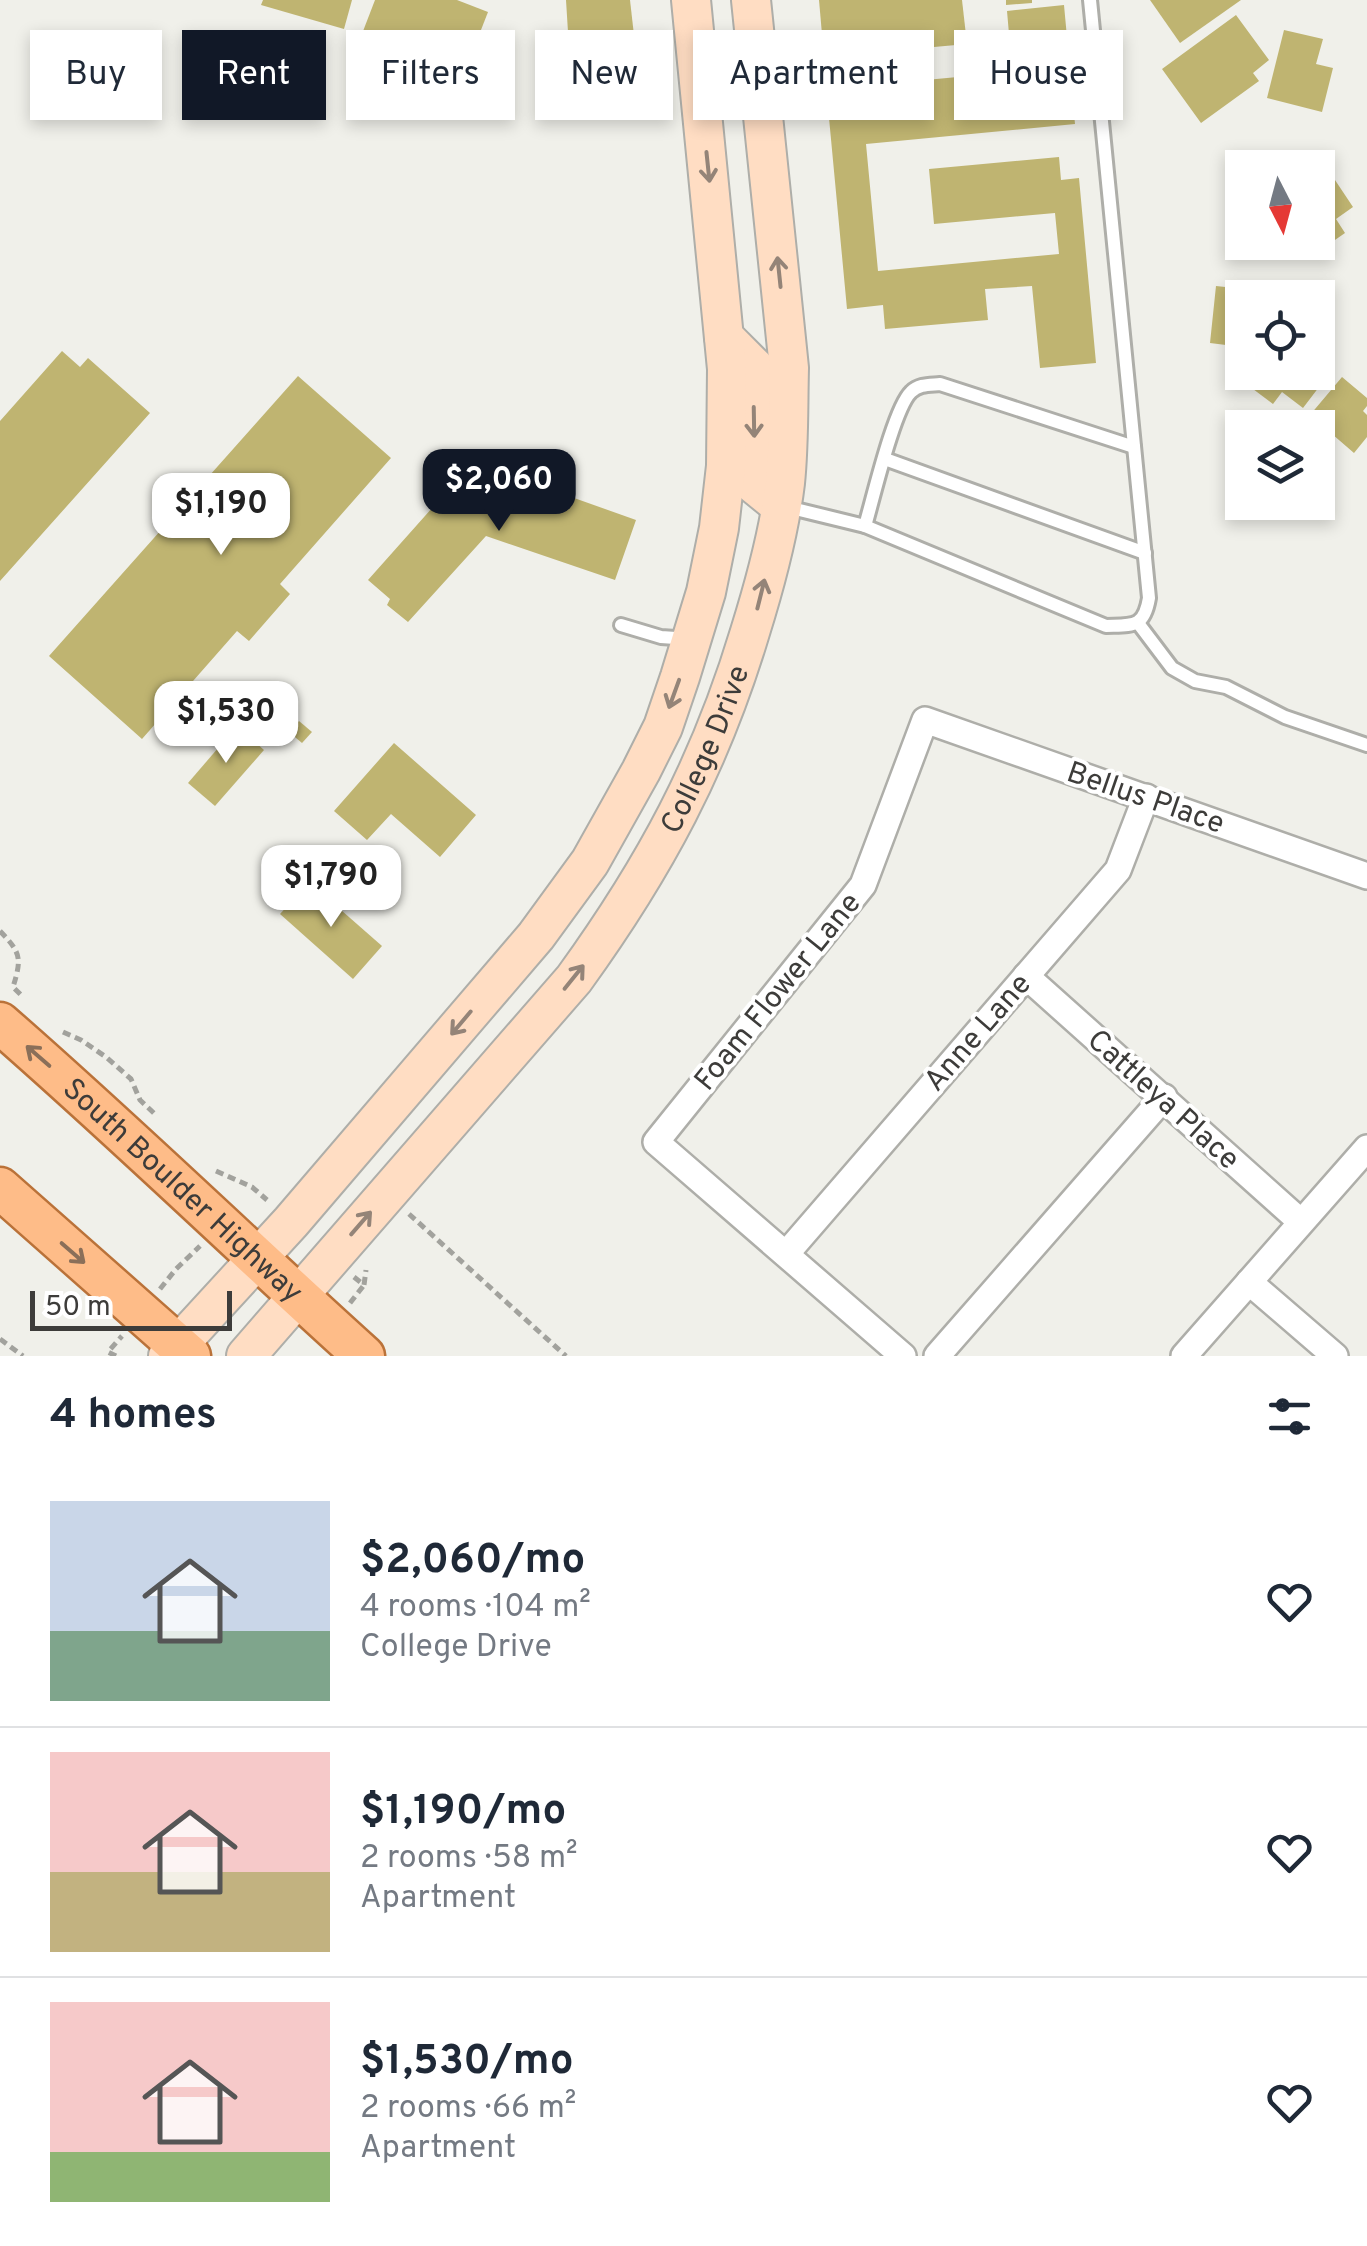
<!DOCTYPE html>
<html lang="en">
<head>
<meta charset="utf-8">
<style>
	body { margin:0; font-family:Overpass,sans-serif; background:#f6f6f7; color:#1f2937; height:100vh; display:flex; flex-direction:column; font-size:38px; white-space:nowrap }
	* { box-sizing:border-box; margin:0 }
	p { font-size:32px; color:#747a83 }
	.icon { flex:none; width:55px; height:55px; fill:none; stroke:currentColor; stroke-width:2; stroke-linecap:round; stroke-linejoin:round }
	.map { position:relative; height:1356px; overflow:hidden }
	.sheet { display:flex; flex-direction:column; background:#fff; flex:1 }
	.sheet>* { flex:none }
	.hud { position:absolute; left:30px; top:30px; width:1308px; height:90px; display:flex; gap:20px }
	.needle { width:65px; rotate:174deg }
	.controls { position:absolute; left:1225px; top:150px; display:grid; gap:20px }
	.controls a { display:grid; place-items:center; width:110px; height:110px; border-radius:0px; background:#fff; box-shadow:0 5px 15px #0003; font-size:50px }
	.scale { position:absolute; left:30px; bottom:25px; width:202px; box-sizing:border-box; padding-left:10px; border:5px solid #3d3c3a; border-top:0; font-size:28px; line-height:35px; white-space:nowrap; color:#3d3c3a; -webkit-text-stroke:8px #fff; paint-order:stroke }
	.price { position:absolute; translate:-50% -85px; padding:0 22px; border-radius:20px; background:#fff; color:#222; font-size:32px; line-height:65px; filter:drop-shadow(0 2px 5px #0008) }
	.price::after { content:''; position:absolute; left:50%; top:60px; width:30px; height:22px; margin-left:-15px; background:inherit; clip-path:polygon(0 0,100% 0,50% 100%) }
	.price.current { background:#111827; color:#fff }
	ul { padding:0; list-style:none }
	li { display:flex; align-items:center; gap:30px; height:250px; padding:0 50px }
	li+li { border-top:2px solid #e0e1e3 }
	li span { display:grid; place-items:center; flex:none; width:280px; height:200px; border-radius:0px; color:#555 }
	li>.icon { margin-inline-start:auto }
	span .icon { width:120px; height:120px; fill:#fffc; stroke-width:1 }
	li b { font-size:42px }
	h2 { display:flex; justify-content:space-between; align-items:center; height:120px; padding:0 50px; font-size:42px }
	.tag { padding:0 35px; border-radius:0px; background:#fff; box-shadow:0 5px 15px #0003; font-size:35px; line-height:90px }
	.tag.current { background:#111827; color:#fff }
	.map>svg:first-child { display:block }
	.building { fill:#bfb471 }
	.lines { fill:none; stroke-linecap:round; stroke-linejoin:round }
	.lane-casing { stroke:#aeaea9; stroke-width:18 }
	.street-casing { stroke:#aeaea9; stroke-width:30 }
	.secondary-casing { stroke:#aeaea9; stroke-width:42 }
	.primary-casing { stroke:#ba7239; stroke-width:45 }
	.path { stroke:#a2a29d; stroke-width:5; stroke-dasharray:8 5; stroke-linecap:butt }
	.lane { stroke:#fff; stroke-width:12 }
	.street { stroke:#fff; stroke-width:25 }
	.secondary { stroke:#ffddc3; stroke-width:38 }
	.primary { stroke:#febc88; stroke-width:40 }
	.oneway { stroke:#948478 }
	.oneway2 { stroke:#8a6f59 }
	.labels { text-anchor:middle; stroke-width:8; stroke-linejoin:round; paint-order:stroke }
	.street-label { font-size:30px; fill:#3d3c3a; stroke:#fff }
</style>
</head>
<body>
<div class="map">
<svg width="1367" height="1356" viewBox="0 0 1367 1356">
	<rect width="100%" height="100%" fill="#f0f0ea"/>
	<g class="building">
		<polygon points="263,0 352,0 344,29 261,5"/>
		<polygon points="375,0 457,0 488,12 463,76 360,39"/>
		<polygon points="566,0 630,0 642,106 573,113"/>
		<polygon points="819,0 962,0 967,44 824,57"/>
		<polygon points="1006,0 1032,0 1032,3 1006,5"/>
		<polygon points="1150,0 1241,0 1180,43"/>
		<polygon points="1064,5 1075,124 866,144 878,271 1059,254 1055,213 934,224 929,169 1059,157 1061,180 1079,178 1096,363 1040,368 1032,286 985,289 988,320 885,329 883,305 847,309 829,118 821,118 819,90 979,75 981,106 1015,103 1007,11"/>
		<polygon points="1236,15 1269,60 1253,73 1259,81 1201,123 1162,69"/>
		<polygon points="1284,30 1323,39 1316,64 1333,68 1322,112 1267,98"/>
		<polygon points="1335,180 1353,207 1336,219 1345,233 1322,249 1318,243 1318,192"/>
		<polygon points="1216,286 1301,295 1301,298 1242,298 1242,347 1210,343"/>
		<polygon points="62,351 80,367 88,358 150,413 0,581 0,421"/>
		<polygon points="1318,359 1332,370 1303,408 1282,392 1273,404 1253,389 1265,372 1318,372"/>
		<polygon points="298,376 391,458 280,584 290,594 249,641 237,631 142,739 49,656"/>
		<polygon points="1342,377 1367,398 1367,406 1363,411 1367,415 1367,437 1354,453 1310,415"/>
		<polygon points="473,462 636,520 615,580 486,536 408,622 387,605 390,599 368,580"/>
		<polygon points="299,721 312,732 302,743 289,732"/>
		<polygon points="237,726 264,750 215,806 188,783"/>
		<polygon points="394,743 476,815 440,857 391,814 367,840 334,811"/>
		<polygon points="309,882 382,946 353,979 280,914"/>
	</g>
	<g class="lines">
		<g class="lane-casing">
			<g id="lane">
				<polyline points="885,459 1145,553"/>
				<path d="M 783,506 L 865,526 C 873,499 894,408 911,392 C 919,384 929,385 940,384 L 1134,447"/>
				<path d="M 865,526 L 1106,626 C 1133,625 1144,628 1149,598 L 1090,0"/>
				<polyline points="1138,623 1172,668 1195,681 1226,687 1285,717 1367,745"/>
				<polyline points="621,625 661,637 690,639"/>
			</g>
		</g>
		<g class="street-casing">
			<g id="street">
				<polyline points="1026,976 1301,1222"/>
				<polyline points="786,1254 1118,870 1146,797"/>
				<polyline points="1249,1282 1335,1356"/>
				<polyline points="903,1356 656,1142 863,885 925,720 1367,876"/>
				<polyline points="937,1356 1164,1097"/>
				<polyline points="1184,1356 1367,1148"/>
			</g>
		</g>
		<g class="secondary-casing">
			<g id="secondary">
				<polyline points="724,337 754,367 755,485 781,506"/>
				<polyline points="168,1356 291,1222 536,936 590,862 641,771 663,727 680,677 706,592 719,528 726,466 727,369 691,0"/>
				<path id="s1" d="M 246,1356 L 574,979 C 655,867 710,765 750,632 C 765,584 779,533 785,483 C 789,445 788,406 789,368 L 751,0"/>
			</g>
		</g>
		<g class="primary-casing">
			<g id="primary">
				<path id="s2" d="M 0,1023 C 124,1131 242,1246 364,1356"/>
				<polyline points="0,1188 190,1356"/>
			</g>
		</g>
		<g class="path">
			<path d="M 0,931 C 21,953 22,958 13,987 L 21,995"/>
			<polyline points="63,1032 81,1040 106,1057 131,1079 140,1100 157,1116"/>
			<polyline points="216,1171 252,1187 267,1200"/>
			<polyline points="409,1214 566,1356"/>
			<polyline points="354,1277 364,1285 366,1270"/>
			<polyline points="160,1289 176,1269 200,1246"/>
			<polyline points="350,1303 364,1285"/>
			<polyline points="0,1339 23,1356"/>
			<polyline points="116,1356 108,1352 122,1336"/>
		</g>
		<use href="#lane" class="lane"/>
		<use href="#street" class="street"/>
		<use href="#secondary" class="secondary"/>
		<use href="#primary" class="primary"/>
	</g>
	<defs><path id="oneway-shaft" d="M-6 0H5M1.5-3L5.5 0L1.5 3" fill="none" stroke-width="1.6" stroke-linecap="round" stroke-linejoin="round" transform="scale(2.5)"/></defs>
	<g class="oneway">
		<use href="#oneway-shaft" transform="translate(708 167) rotate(84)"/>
		<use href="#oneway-shaft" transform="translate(779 272) rotate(-96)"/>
		<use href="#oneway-shaft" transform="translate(754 422) rotate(89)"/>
		<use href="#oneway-shaft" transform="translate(761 594) rotate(-76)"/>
		<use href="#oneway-shaft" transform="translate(674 694) rotate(110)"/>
		<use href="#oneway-shaft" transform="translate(574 977) rotate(-51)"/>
		<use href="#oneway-shaft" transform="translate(461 1023) rotate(130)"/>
		<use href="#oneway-shaft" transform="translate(361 1223) rotate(-49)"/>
	</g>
	<g class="oneway2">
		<use href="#oneway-shaft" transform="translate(38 1056) rotate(-139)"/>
		<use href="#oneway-shaft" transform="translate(73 1253) rotate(41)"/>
	</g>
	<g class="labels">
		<g class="street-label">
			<text dy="10" stroke="none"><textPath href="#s1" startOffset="765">College Drive</textPath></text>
			<text transform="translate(1146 797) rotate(19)" y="10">Bellus Place</text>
			<text transform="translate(777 991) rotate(-51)" y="10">Foam Flower Lane</text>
			<text transform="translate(977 1032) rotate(-49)" y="10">Anne Lane</text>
			<text transform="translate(1164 1099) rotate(42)" y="10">Cattleya Place</text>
			<text dy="10" stroke="none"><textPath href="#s2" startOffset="248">South Boulder Highway</textPath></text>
		</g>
	</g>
</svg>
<div class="controls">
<a><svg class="needle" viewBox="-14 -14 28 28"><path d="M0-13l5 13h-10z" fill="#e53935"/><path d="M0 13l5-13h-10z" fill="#747a83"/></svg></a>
<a><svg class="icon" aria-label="locate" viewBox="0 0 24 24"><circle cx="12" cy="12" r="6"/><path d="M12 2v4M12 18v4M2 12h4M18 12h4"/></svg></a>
<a><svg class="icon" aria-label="layers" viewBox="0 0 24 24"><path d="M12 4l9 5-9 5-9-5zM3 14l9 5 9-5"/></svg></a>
</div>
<div class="scale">50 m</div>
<b class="price current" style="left:499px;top:534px">$2,060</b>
<b class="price" style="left:221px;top:558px">$1,190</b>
<b class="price" style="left:226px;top:766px">$1,530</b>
<b class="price" style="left:331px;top:930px">$1,790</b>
<div class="hud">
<a class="tag">Buy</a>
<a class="tag current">Rent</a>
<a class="tag">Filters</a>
<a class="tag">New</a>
<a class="tag">Apartment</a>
<a class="tag">House</a>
</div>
</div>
<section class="sheet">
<h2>4 homes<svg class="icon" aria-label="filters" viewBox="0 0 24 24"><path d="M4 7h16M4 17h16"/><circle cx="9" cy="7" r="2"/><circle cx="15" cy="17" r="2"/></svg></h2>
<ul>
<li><span style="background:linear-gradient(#c9d6e8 65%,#7fa58c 0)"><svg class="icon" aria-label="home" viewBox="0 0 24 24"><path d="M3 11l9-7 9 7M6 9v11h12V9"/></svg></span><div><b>$2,060/mo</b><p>4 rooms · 104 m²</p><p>College Drive</p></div><svg class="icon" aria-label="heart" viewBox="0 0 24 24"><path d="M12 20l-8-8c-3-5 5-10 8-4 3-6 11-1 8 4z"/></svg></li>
<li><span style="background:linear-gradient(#f6c9c9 60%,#c2b280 0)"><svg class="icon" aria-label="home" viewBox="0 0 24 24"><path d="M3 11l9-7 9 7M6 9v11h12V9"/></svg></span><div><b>$1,190/mo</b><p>2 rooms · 58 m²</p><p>Apartment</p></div><svg class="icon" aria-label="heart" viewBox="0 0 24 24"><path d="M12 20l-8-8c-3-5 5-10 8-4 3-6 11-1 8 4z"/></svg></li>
<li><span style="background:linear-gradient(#f6c9c9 75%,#8fb573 0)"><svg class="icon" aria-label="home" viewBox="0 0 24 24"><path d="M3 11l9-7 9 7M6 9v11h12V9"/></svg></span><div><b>$1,530/mo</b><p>2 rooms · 66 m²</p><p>Apartment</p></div><svg class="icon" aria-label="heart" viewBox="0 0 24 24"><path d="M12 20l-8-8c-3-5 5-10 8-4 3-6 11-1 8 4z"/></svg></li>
</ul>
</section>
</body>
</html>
